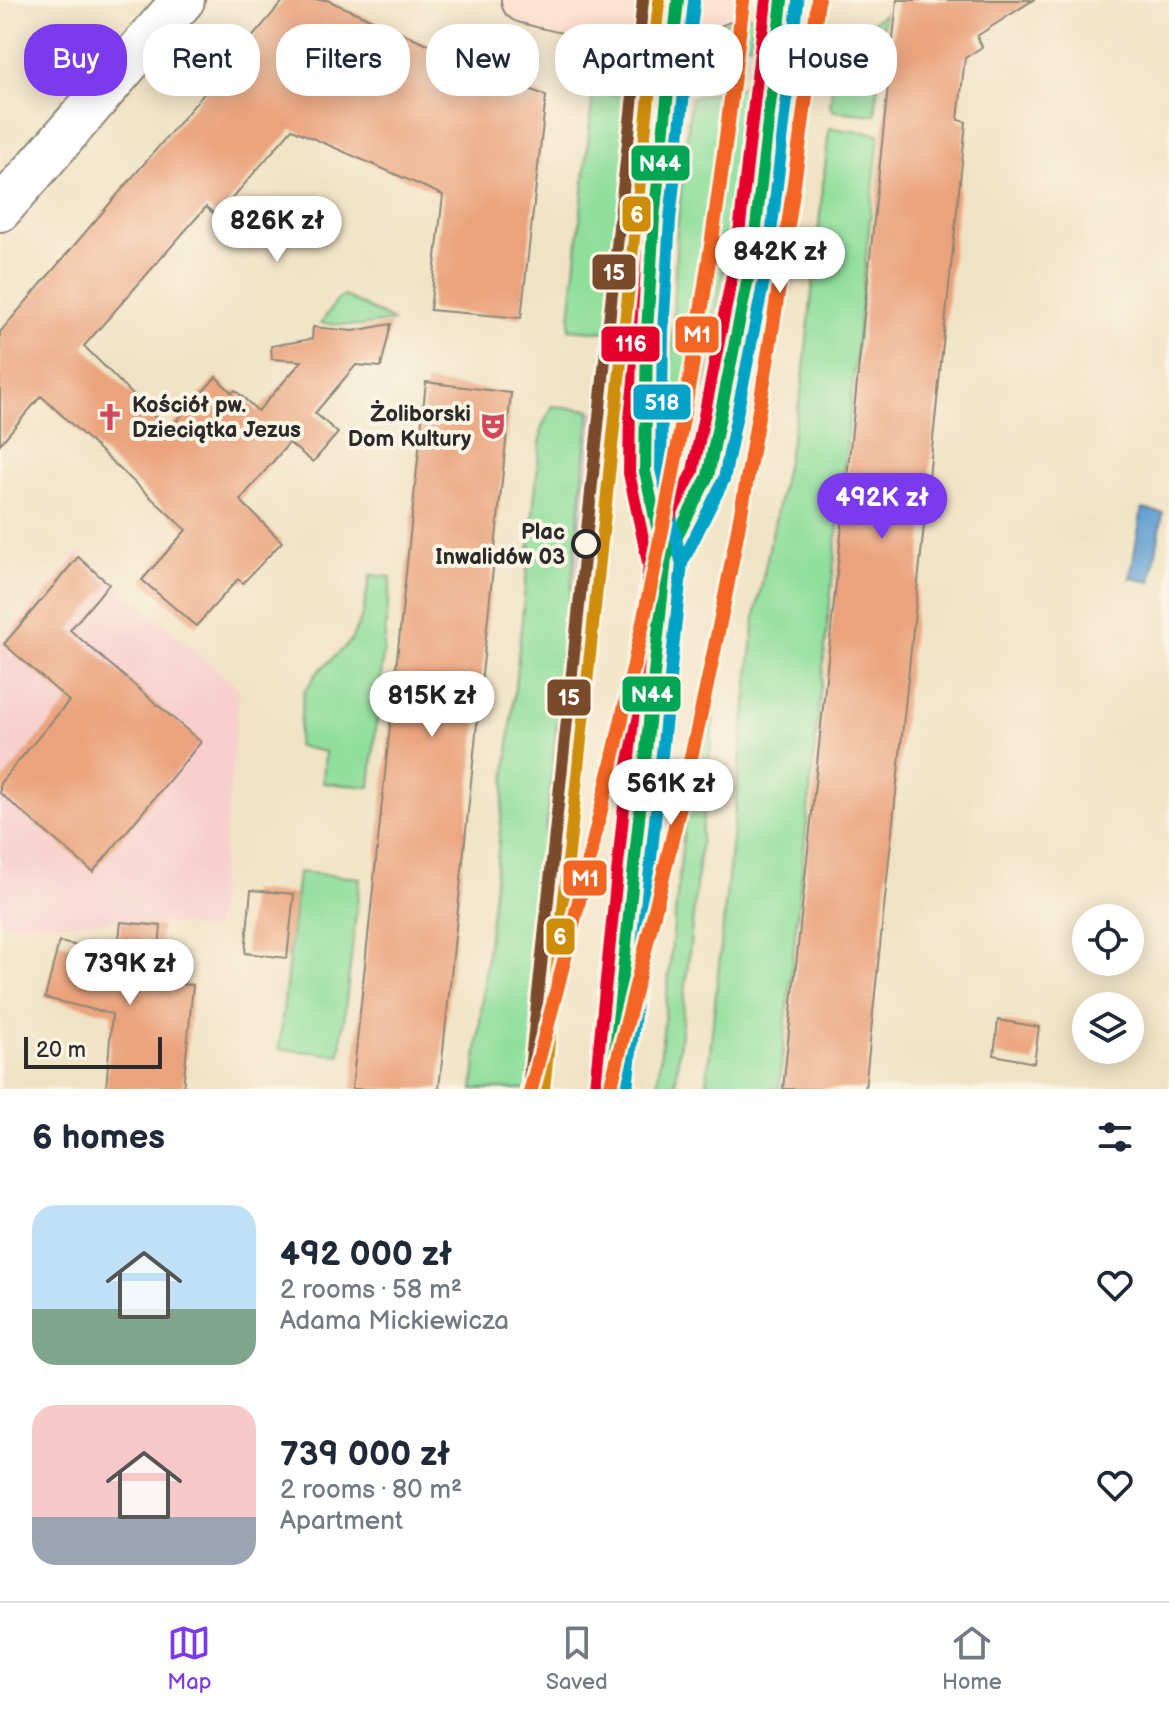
<!DOCTYPE html>
<html lang="en">
<head>
<meta charset="utf-8">
<style>
	body { margin:0; font-family:"Balsamiq Sans",sans-serif; background:#f6f6f7; color:#1f2937; height:100vh; display:flex; flex-direction:column; font-size:30px; white-space:nowrap }
	* { box-sizing:border-box; margin:0 }
	p { font-size:26px; color:#747a83 }
	.icon { flex:none; width:44px; height:44px; fill:none; stroke:currentColor; stroke-width:2; stroke-linecap:round; stroke-linejoin:round }
	.map { position:relative; height:1089px; overflow:hidden }
	.sheet { display:flex; flex-direction:column; background:#fff; flex:1 }
	.sheet>* { flex:none }
	.hud { position:absolute; left:24px; top:24px; width:1122px; height:72px; display:flex; gap:16px }
	.tools { position:absolute; left:1072px; top:904px; display:grid; gap:16px }
	.tools a { display:grid; place-items:center; width:72px; height:72px; border-radius:50%; background:#fff; box-shadow:0 4px 20px #0003; font-size:40px }
	.scale { position:absolute; left:24px; bottom:20px; width:138px; box-sizing:border-box; padding-left:8px; border:4px solid #2b2b2b; border-top:0; font-size:22px; line-height:28px; white-space:nowrap; color:#2b2b2b; -webkit-text-stroke:6px #fcf5e5; paint-order:stroke }
	.price { position:absolute; translate:-50% -68px; padding:0 18px; border-radius:28px; background:#fff; color:#222; font-size:26px; line-height:52px; filter:drop-shadow(0 2px 4px #0008) }
	.price::after { content:''; position:absolute; left:50%; top:48px; width:24px; height:18px; margin-left:-12px; background:inherit; clip-path:polygon(0 0,100% 0,50% 100%) }
	.price.active { background:#7c3aed; color:#fff }
	ul { padding:0; list-style:none }
	li { display:flex; align-items:center; gap:24px; height:200px; padding:0 32px }
	li span { display:grid; place-items:center; flex:none; width:224px; height:160px; border-radius:24px; color:#555 }
	li>.icon { margin-inline-start:auto }
	span .icon { width:96px; height:96px; fill:#fffc; stroke-width:1 }
	li b { font-size:34px }
	h2 { display:flex; justify-content:space-between; align-items:center; height:96px; padding:0 32px; font-size:34px }
	.pill { padding:0 28px; border-radius:32px; background:#fff; box-shadow:0 4px 20px #0003; font-size:28px; line-height:72px }
	.pill.active { background:#7c3aed; color:#fff }
	.tab-bar { display:flex; justify-content:space-around; align-items:center; height:112px; border-top:2px solid #e0e1e3; background:#fff; font-size:22px; color:#747a83 }
	.tab-bar a { display:grid; justify-items:center; gap:4px }
	.tab-bar .active { color:#7c3aed }
	.map>svg:first-child { display:block }
	.built { fill:#f7d0ce }
	.industrial { fill:#d2bec4 }
	.green { fill:#90de9c; stroke:#5e8464; stroke-width:2 }
	.water { fill:#609fd2; stroke:#46657e; stroke-width:2 }
	.building { fill:#eaa37c }
	.lines { fill:none; stroke-linecap:round; stroke-linejoin:round }
	.street-casing { stroke:#8e8778; stroke-width:46 }
	.secondary-casing { stroke:#8e8778; stroke-width:48 }
	.street { stroke:#fff; stroke-width:42 }
	.secondary { stroke:#fee3d2; stroke-width:44 }
	.bus-1-casing { stroke:#fcf5e5; stroke-width:18 }
	.bus-2-casing { stroke:#fcf5e5; stroke-width:18 }
	.bus-3-casing { stroke:#fcf5e5; stroke-width:18 }
	.bus-1 { stroke:#00a651; stroke-width:12 }
	.bus-2 { stroke:#02a3c6; stroke-width:12 }
	.bus-3 { stroke:#e4002b; stroke-width:12 }
	.tram-1-casing { stroke:#fcf5e5; stroke-width:18 }
	.tram-2-casing { stroke:#fcf5e5; stroke-width:18 }
	.tram-1 { stroke:#7a4b2a; stroke-width:12 }
	.tram-2 { stroke:#ce8d09; stroke-width:12 }
	.metro-1-casing { stroke:#fcf5e5; stroke-width:20 }
	.metro-1 { stroke:#f26522; stroke-width:14 }
	.stop-dot { fill:#fcf5e5; stroke:#2b2b2b; stroke-width:4 }
	.labels { text-anchor:middle; stroke-width:8; stroke-linejoin:round; paint-order:stroke }
	.poi-label { font-size:22px; font-weight:bold; fill:#2b2b2b; stroke:#fcf5e5; text-anchor:start }
	.stop-label { font-size:22px; font-weight:bold; fill:#2b2b2b; stroke:#fcf5e5; text-anchor:end }
	.line-badge { stroke:#fcf5e5; stroke-width:3 }
	.badge-label { font-size:22px; text-anchor:middle; font-weight:bold; fill:#fff }
</style>
</head>
<body>
<div class="map">
<svg width="1169" height="1089" viewBox="0 0 1169 1089">
	<rect width="100%" height="100%" fill="#fcf5e5"/>
	<filter id="ink" filterUnits="userSpaceOnUse"><feTurbulence type="fractalNoise" baseFrequency=".0125" numOctaves="2"/><feDisplacementMap in="SourceGraphic" scale="16" xChannelSelector="R" yChannelSelector="G"/><feConvolveMatrix kernelMatrix="1 2 1 2 8 2 1 2 1" color-interpolation-filters="sRGB"/></filter>
	<filter id="wash" filterUnits="userSpaceOnUse"><feTurbulence type="fractalNoise" baseFrequency=".006" numOctaves="4" result="noise"/><feDisplacementMap in="SourceGraphic" scale="32" xChannelSelector="R" yChannelSelector="G"/><feGaussianBlur stdDeviation="1.8" result="paint"/><feColorMatrix in="noise" values="0 0 0 0 0 0 0 0 0 0 0 0 0 0 0 0 0 1.4 0 .05"/><feComposite in="paint" operator="in"/></filter>
	<g filter="url(#wash)">
		<rect width="100%" height="100%" fill="#f0e3c5"/>
		<polygon class="built" points="79,551 240,690 215,931 183,925 121,922 116,919 104,922 3,924 0,920 0,644"/>
		<polygon class="industrial" points="590,410 608,412 558,886 539,883"/>
		<g class="green">
			<polygon points="884,14 875,115 834,111 830,105 838,47 845,40"/>
			<polygon points="750,15 754,19 751,44 699,56 703,31 710,26"/>
			<polygon points="748,85 734,209 704,389 670,387 677,228 691,98"/>
			<polygon points="593,92 641,98 618,333 569,329"/>
			<polygon points="829,128 879,134 779,1089 706,1089 755,617 802,388"/>
			<polygon points="344,296 351,299 393,321 360,326 321,323 338,299"/>
			<polygon points="553,406 590,410 540,883 562,886 541,1089 473,1089 542,426"/>
			<polygon points="370,575 391,577 370,787 323,783 325,752 297,746 304,692 317,673 350,642 363,614"/>
			<polygon points="696,713 714,714 675,1089 657,1089"/>
			<polygon points="298,872 360,878 340,1055 279,1049"/>
		</g>
		<polygon class="water" points="1142,509 1163,513 1151,582 1130,578"/>
		<g id="blocks">
			<g class="building">
				<polygon points="284,0 327,0 546,96 521,318 430,310 443,195 292,129 217,216 206,207 84,346 168,430 216,377 232,393 235,390 258,411 302,361 272,359 271,346 312,339 313,327 353,331 391,324 381,367 356,365 315,413 338,433 313,462 289,443 240,500 282,542 243,583 238,579 196,626 142,580 186,530 41,396 0,444 0,332"/>
				<polygon points="897,0 1033,0 977,36 982,47 965,58 958,120 966,122 964,143 865,1089 783,1089"/>
				<polygon points="426,382 511,393 459,899 439,1089 352,1089"/>
				<polygon points="78,557 109,584 70,630 201,742 93,872 0,793 0,783 69,701 4,644"/>
				<polygon points="251,890 294,894 287,958 245,953"/>
				<polygon points="121,922 161,926 156,982 193,985 183,1089 106,1089 112,1014 45,998 59,942 117,954"/>
				<polygon points="998,1020 1039,1027 1034,1063 994,1055"/>
			</g>
		</g>
	</g>
	<g filter="url(#ink)">
		<use href="#blocks" fill-opacity="0" stroke="#8e8778" stroke-width="2"/>
		<g class="lines">
			<g class="street-casing">
				<polyline id="street" points="0,210 183,0"/>
			</g>
			<g class="secondary-casing">
				<g id="secondary">
					<path d="M 524,0 C 563,11 638,27 677,17 C 693,13 708,6 723,0"/>
					<polyline points="666,558 708,476 753,253 782,0"/>
					<polyline points="611,1089 666,558 645,471 647,331 654,218 678,0"/>
				</g>
			</g>
			<use href="#street" class="street"/>
			<use href="#secondary" class="secondary"/>
			<g class="bus-1-casing">
				<g id="bus-1">
					<polyline points="665,564 645,471 647,331 654,218 678,0"/>
					<polyline points="611,1089 666,558 708,476 753,253 782,0"/>
				</g>
			</g>
			<g class="bus-2-casing">
				<g id="bus-2">
					<polyline points="681,561 661,469 663,332 670,219 694,2"/>
					<polyline points="627,1089 682,563 724,479 769,255 798,2"/>
				</g>
			</g>
			<g class="bus-3-casing">
				<g id="bus-3">
					<polyline points="649,567 629,473 631,331 638,216 662,0"/>
					<polyline points="595,1087 650,555 693,471 737,251 766,0"/>
				</g>
			</g>
			<use href="#bus-1" class="bus-1"/>
			<use href="#bus-2" class="bus-2"/>
			<use href="#bus-3" class="bus-3"/>
			<g class="tram-1-casing">
				<polyline id="tram-1" points="528,1089 643,0"/>
			</g>
			<g class="tram-2-casing">
				<polyline id="tram-2" points="544,1089 659,2"/>
			</g>
			<use href="#tram-1" class="tram-1"/>
			<use href="#tram-2" class="tram-2"/>
			<g class="metro-1-casing">
				<g id="metro-1">
					<path d="M 531,1089 C 590,865 644,640 684,412 C 709,275 727,138 743,0"/>
					<path d="M 610,1089 C 656,909 701,728 735,545 C 769,364 796,183 818,0"/>
				</g>
			</g>
			<use href="#metro-1" class="metro-1"/>
		</g>
	</g>
	<defs>
		<g id="church-bare" transform="scale(2.16)"><path d="M-1.2-6h2.4v3.5h3.3v2.4h-3.3V6h-2.4V-.1h-3.3v-2.4h3.3Z" fill="#d1495b" stroke="#fcf5e5" stroke-width="2.5" paint-order="stroke"/></g>
		<g id="theatre-bare" transform="scale(2.16)"><path d="M-5-5.5Q0-4 5-5.5V0Q5 5 0 6Q-5 5-5 0ZM-3.3-2.5H-1v1.5H-3.3ZM1-2.5H3.3v1.5H1ZM-2.8 1Q0 5.5 2.8 1Z" fill="#d1495b" stroke="#fcf5e5" stroke-width="2.5" paint-order="stroke"/></g>
	</defs>
	<g fill-rule="evenodd">
		<use href="#church-bare" x="110" y="417"/>
		<use href="#theatre-bare" x="493" y="426"/>
	</g>
	<circle class="stop-dot" cx="586" cy="544" r="13"/>
	<g class="labels">
		<g class="poi-label">
			<text x="132" y="412">Kościół pw.<tspan x="132" dy="25">Dzieciątka Jezus</tspan></text>
			<text x="471" y="421" text-anchor="end">Żoliborski<tspan x="471" dy="25">Dom Kultury</tspan></text>
		</g>
		<g class="stop-label">
			<text x="565" y="539">Plac<tspan x="565" dy="25">Inwalidów 03</tspan></text>
		</g>
	</g>
	<g class="line-badge">
		<rect x="630" y="144" width="61" height="38" rx="8" fill="#00a651"/>
		<rect x="621" y="195" width="31" height="38" rx="8" fill="#ce8d09"/>
		<rect x="591" y="253" width="46" height="38" rx="8" fill="#7a4b2a"/>
		<rect x="674" y="315" width="46" height="39" rx="8" fill="#f26522"/>
		<rect x="600" y="325" width="61" height="38" rx="8" fill="#e4002b"/>
		<rect x="632" y="383" width="60" height="38" rx="8" fill="#02a3c6"/>
		<rect x="621" y="675" width="61" height="38" rx="8" fill="#00a651"/>
		<rect x="546" y="678" width="46" height="39" rx="8" fill="#7a4b2a"/>
		<rect x="562" y="859" width="46" height="38" rx="8" fill="#f26522"/>
		<rect x="545" y="917" width="31" height="39" rx="8" fill="#ce8d09"/>
	</g>
	<g class="badge-label">
		<text x="660" y="171">N44</text>
		<text x="637" y="222">6</text>
		<text x="614" y="280">15</text>
		<text x="697" y="342">M1</text>
		<text x="631" y="351">116</text>
		<text x="662" y="410">518</text>
		<text x="652" y="702">N44</text>
		<text x="569" y="705">15</text>
		<text x="585" y="886">M1</text>
		<text x="560" y="944">6</text>
	</g>
</svg>
<div class="tools">
<a><svg class="icon" aria-label="locate" viewBox="0 0 24 24"><circle cx="12" cy="12" r="6"/><path d="M12 2v4M12 18v4M2 12h4M18 12h4"/></svg></a>
<a><svg class="icon" aria-label="layers" viewBox="0 0 24 24"><path d="M12 4l9 5-9 5-9-5zM3 14l9 5 9-5"/></svg></a>
</div>
<div class="scale">20 m</div>
<b class="price" style="left:277px;top:264px">826K zł</b>
<b class="price" style="left:780px;top:295px">842K zł</b>
<b class="price active" style="left:882px;top:541px">492K zł</b>
<b class="price" style="left:432px;top:739px">815K zł</b>
<b class="price" style="left:671px;top:827px">561K zł</b>
<b class="price" style="left:130px;top:1007px">739K zł</b>
<div class="hud">
<a class="pill active">Buy</a>
<a class="pill">Rent</a>
<a class="pill">Filters</a>
<a class="pill">New</a>
<a class="pill">Apartment</a>
<a class="pill">House</a>
</div>
</div>
<section class="sheet">
<h2>6 homes<svg class="icon" aria-label="filters" viewBox="0 0 24 24"><path d="M4 7h16M4 17h16"/><circle cx="9" cy="7" r="2"/><circle cx="15" cy="17" r="2"/></svg></h2>
<ul>
<li><span style="background:linear-gradient(#bfe0f5 65%,#7fa58c 0)"><svg class="icon" aria-label="home" viewBox="0 0 24 24"><path d="M3 11l9-7 9 7M6 9v11h12V9"/></svg></span><div><b>492 000 zł</b><p>2 rooms · 58 m²</p><p>Adama Mickiewicza</p></div><svg class="icon" aria-label="heart" viewBox="0 0 24 24"><path d="M12 20l-8-8c-3-5 5-10 8-4 3-6 11-1 8 4z"/></svg></li>
<li><span style="background:linear-gradient(#f6c9c9 70%,#9aa5b1 0)"><svg class="icon" aria-label="home" viewBox="0 0 24 24"><path d="M3 11l9-7 9 7M6 9v11h12V9"/></svg></span><div><b>739 000 zł</b><p>2 rooms · 80 m²</p><p>Apartment</p></div><svg class="icon" aria-label="heart" viewBox="0 0 24 24"><path d="M12 20l-8-8c-3-5 5-10 8-4 3-6 11-1 8 4z"/></svg></li>
</ul>
</section>
<nav class="tab-bar">
<a class="active"><svg class="icon" aria-label="map" viewBox="0 0 24 24"><path d="M3 6l6-2 6 2 6-2v14l-6 2-6-2-6 2zM9 4v14M15 6v14"/></svg>Map</a>
<a><svg class="icon" aria-label="saved" viewBox="0 0 24 24"><path d="M7 4h10v16l-5-4-5 4z"/></svg>Saved</a>
<a><svg class="icon" aria-label="home" viewBox="0 0 24 24"><path d="M3 11l9-7 9 7M6 9v11h12V9"/></svg>Home</a>
</nav>
</body>
</html>
